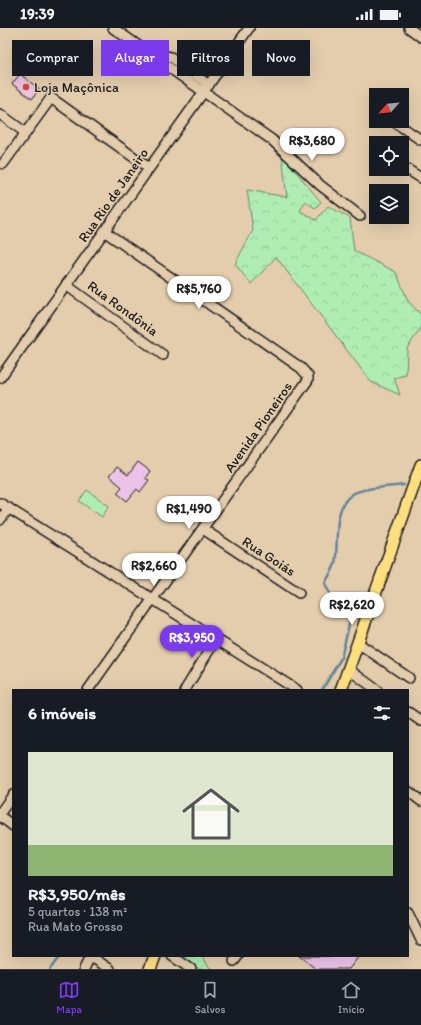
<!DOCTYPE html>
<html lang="pt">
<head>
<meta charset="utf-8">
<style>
	body { margin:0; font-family:Itim,sans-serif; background:#20242c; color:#f1f3f6; height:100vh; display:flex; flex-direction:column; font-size:15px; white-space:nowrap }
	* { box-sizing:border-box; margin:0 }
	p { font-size:13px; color:#9ea1a6 }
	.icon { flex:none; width:22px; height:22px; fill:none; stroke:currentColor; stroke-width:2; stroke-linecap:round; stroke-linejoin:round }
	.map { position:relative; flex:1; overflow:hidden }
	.sheet { position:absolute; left:12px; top:661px; width:397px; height:268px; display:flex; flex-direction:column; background:#171b24; border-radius:0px; box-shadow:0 4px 16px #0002 }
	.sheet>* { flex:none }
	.guide { position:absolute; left:12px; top:12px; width:397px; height:36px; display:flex; gap:8px }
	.needle { width:26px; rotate:243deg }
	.controls { position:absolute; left:369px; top:60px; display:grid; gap:8px }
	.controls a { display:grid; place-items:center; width:40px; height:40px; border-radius:0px; background:#171b24; box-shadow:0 4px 16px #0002; font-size:20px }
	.price { position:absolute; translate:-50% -34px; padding:0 9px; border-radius:14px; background:#fff; color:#222; font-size:13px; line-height:26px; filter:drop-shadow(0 1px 2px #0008) }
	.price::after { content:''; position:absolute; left:50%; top:24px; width:12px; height:9px; margin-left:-6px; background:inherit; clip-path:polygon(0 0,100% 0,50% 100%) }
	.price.current { background:#7c3aed; color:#fff }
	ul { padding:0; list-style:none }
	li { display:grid; align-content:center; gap:8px; height:212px; padding:0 16px }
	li+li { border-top:1px solid #363941 }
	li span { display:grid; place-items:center; height:124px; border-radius:0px; color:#555 }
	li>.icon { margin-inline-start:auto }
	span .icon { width:72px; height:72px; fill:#fffc; stroke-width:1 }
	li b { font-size:17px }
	h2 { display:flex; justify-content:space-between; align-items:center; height:48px; padding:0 16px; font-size:17px }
	.chip { padding:0 14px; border-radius:0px; background:#171b24; box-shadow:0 4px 16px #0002; font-size:14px; line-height:36px }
	.chip.current { background:#7c3aed; color:#fff }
	.status { display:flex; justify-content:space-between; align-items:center; height:28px; padding:0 20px; background:#171b24; direction:ltr }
	.status svg { height:11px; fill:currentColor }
	.tab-bar { display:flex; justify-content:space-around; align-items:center; height:56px; border-top:1px solid #363941; background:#171b24; font-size:11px; color:#9ea1a6 }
	.tab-bar a { display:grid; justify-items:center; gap:2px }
	.tab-bar .current { color:#7c3aed }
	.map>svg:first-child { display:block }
	.grass { fill:url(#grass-dots); stroke:#668468 }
	.forest { fill:url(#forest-crowns); stroke:#668468 }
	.pitch { fill:#b0edb3; stroke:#668468 }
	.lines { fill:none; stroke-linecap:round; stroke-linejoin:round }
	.stream { stroke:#63859c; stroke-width:2.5 }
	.building { fill:#edc2e8; stroke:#1c1c1c }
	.minor-casing { stroke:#1c1c1c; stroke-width:12 }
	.major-casing { stroke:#1c1c1c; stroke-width:14 }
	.minor { stroke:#e4cdad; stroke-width:9 }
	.major { stroke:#fedf80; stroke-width:11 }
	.poi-dot { fill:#d1495b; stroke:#e4cdad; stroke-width:1.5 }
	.labels { text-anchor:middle; stroke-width:3; stroke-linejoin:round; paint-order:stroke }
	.poi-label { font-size:14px; fill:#1c1c1c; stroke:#e4cdad; text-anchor:start }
	.street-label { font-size:14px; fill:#1c1c1c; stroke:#e4cdad }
</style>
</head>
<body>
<div class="status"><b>19:39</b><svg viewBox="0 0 49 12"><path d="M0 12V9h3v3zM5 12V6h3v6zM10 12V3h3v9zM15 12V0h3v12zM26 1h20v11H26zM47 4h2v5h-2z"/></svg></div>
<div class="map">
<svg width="421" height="941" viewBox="0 0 421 941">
	<defs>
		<pattern id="grass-dots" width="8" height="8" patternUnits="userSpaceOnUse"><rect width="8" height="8" fill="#b0edb3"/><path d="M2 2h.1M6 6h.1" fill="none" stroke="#97cb99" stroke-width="1.8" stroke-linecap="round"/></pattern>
		<pattern id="forest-crowns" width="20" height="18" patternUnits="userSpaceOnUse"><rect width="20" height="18" fill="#b0edb3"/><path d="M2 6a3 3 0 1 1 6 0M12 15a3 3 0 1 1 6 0" fill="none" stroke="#97cb99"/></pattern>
	</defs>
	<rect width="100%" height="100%" fill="#e4cdad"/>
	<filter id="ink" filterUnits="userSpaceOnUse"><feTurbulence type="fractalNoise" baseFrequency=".025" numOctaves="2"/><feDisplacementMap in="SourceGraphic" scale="8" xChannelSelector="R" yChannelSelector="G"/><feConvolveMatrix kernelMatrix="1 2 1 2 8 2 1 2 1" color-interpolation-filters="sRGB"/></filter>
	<g filter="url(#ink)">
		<polygon class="grass" points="182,928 202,928 209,939 213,941 199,941"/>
		<polygon class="forest" points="282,127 321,174 315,180 305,173 300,183 316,192 328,178 350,190 354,223 396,244 408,273 421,287 421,300 407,320 406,347 394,350 400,367 371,354 276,229 251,256 235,236 253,202 247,162 287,169"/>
		<polygon class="pitch" points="87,462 109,478 102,489 79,473"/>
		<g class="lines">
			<g class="stream">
				<path d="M 322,662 L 341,630 L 350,593 C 342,579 330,571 325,555 C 328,549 333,542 335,536 C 339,516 332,482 350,468 C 360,459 391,459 404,457"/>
				<polyline points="50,941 60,928"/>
			</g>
		</g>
		<g class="building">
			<polygon points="20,46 39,61 32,71 12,56"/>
			<polygon points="138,434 150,443 145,450 149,452 140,464 137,461 127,473 117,465 122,459 109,448 117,439 128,447"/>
			<polygon points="299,928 359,928 349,941 316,941"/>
		</g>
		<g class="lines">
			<g class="minor-casing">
				<g id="minor">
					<polyline points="113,0 272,112 320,157 360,188"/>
					<polyline points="409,0 421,9"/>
					<polyline points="151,24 171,29 209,57"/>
					<polyline points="0,86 26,105"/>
					<polyline points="393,93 421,112"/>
					<polyline points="3,136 51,70 149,140"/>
					<polyline points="402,138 421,150"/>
					<polyline points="66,257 163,327"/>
					<polyline points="0,350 249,0"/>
					<polyline points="0,475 297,662"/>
					<polyline points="0,492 9,480"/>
					<polyline points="203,501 299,565"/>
					<polyline points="358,615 409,650"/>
					<polyline points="348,641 377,662"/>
					<polyline points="88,662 308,352 308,348 301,340 104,203"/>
					<polyline points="185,662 216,611"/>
					<polyline points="408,684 421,693"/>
					<polyline points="408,763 421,773"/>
					<polyline points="0,785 13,767"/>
					<polyline points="0,788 13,798"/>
					<polyline points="408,885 421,912"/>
					<polyline points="172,928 191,941"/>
					<polyline points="234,933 238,928"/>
					<polyline points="84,941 88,933 93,930 110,941"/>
				</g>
			</g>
			<g class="major-casing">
				<g id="major">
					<polyline points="341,662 421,437"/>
					<polyline points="150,941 155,928"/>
				</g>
			</g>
			<use href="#minor" class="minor"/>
			<use href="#major" class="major"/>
		</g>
	</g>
	<circle class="poi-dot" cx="26" cy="59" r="4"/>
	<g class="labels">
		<g class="poi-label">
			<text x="34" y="64">Loja Maçônica</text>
		</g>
		<g class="street-label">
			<text transform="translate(113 167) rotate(-55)" y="5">Rua Rio de Janeiro</text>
			<text transform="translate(123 280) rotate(36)" y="5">Rua Rondônia</text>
			<text transform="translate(258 399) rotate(-55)" y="5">Avenida Pioneiros</text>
			<text transform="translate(269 528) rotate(33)" y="5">Rua Goiás</text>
		</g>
	</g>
</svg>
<div class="controls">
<a><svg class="needle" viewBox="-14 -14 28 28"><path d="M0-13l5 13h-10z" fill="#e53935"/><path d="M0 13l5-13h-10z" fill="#9ea1a6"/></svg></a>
<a><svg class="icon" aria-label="locate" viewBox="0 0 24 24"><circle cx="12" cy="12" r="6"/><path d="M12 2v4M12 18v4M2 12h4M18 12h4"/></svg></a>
<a><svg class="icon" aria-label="layers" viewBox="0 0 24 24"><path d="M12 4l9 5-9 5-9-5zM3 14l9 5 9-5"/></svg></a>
</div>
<b class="price" style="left:312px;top:134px">R$3,680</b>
<b class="price" style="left:199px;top:282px">R$5,760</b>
<b class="price" style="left:189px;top:502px">R$1,490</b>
<b class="price" style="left:154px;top:559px">R$2,660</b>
<b class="price" style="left:352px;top:598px">R$2,620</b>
<b class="price current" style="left:192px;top:631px">R$3,950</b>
<div class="guide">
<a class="chip">Comprar</a>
<a class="chip current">Alugar</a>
<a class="chip">Filtros</a>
<a class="chip">Novo</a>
</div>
<section class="sheet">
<h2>6 imóveis<svg class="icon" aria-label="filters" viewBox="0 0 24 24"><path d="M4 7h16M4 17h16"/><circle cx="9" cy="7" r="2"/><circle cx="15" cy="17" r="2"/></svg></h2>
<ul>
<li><span style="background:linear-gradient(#dfe7d0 75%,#8fb573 0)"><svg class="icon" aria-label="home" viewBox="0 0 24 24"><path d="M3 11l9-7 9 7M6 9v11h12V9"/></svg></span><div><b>R$3,950/mês</b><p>5 quartos · 138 m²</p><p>Rua Mato Grosso</p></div></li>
</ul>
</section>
</div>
<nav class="tab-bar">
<a class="current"><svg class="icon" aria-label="map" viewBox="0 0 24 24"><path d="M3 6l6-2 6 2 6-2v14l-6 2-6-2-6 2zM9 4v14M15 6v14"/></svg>Mapa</a>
<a><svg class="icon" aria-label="saved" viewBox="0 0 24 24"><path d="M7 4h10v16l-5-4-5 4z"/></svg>Salvos</a>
<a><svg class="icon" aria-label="home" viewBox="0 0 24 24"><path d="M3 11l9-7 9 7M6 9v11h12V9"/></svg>Início</a>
</nav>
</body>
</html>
